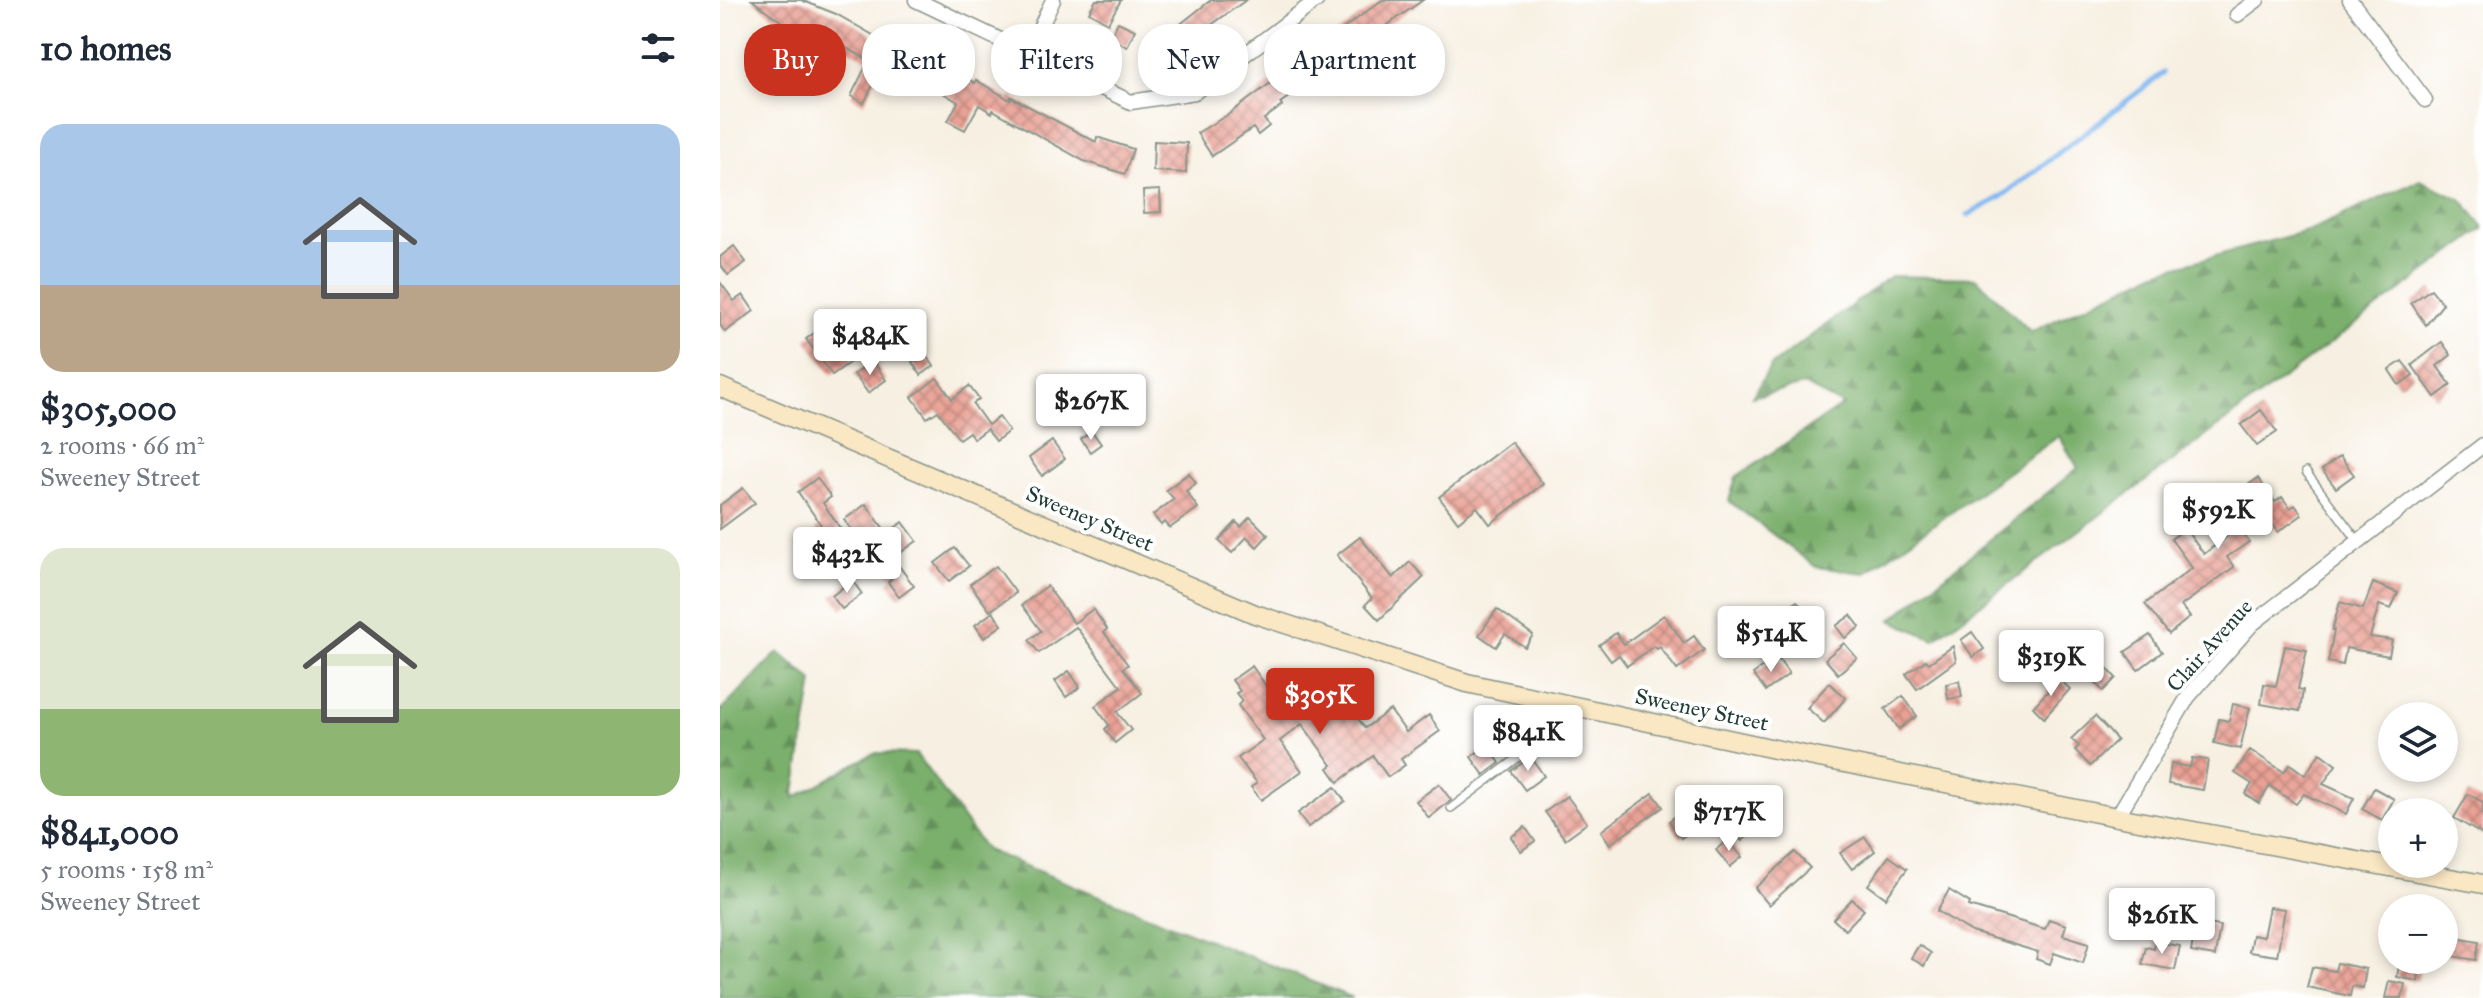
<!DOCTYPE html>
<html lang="en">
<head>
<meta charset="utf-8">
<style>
	body { margin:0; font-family:"IM FELL Great Primer",serif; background:#f2f2f3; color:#1f2937; height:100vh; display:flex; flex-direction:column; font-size:30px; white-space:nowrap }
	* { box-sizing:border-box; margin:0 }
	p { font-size:26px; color:#747a83 }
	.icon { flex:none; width:44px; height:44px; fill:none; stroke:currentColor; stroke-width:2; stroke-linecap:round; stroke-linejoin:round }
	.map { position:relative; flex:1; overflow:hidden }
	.drawer { display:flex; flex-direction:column; background:#fff; width:720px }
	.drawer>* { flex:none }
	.guide { position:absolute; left:24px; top:24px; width:760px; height:72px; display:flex; gap:16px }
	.fabs { position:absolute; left:1658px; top:702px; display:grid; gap:16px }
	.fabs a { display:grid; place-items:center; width:80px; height:80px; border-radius:50%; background:#fff; box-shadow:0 4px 12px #0003; font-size:40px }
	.price { position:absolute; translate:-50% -68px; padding:0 18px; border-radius:8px; background:#fff; color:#222; font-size:26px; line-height:52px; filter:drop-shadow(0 2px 4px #0008) }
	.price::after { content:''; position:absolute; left:50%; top:48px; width:24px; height:18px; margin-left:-12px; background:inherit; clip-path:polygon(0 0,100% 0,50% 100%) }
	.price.current { background:#c8321e; color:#fff }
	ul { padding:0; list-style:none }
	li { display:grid; align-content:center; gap:16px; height:424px; padding:0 40px }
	li span { display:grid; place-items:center; height:248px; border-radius:24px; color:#555 }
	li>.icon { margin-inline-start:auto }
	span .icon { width:144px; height:144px; fill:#fffc; stroke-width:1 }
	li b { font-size:34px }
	h2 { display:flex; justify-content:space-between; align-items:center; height:96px; padding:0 40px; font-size:34px }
	.chip { padding:0 28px; border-radius:32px; background:#fff; box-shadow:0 4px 12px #0003; font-size:28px; line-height:72px }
	.chip.current { background:#c8321e; color:#fff }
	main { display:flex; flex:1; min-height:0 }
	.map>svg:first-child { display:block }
	.forest { fill:url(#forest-firs); stroke:#4c7650; stroke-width:2 }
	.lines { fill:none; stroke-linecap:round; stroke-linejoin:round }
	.stream { stroke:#80b7f0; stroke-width:5 }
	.building { fill:url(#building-cross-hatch) }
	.lane-casing { stroke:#8b968b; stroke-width:10 }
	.street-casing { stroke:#8b968b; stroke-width:17 }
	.secondary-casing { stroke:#8b968b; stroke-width:21 }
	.lane { stroke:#fff; stroke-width:7 }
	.street { stroke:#fff; stroke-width:14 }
	.secondary { stroke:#fae7c3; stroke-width:18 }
	.labels { text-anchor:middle; stroke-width:8; stroke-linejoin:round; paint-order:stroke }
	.street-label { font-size:22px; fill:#1f3d34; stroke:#fff }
</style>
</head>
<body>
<main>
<section class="drawer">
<h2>10 homes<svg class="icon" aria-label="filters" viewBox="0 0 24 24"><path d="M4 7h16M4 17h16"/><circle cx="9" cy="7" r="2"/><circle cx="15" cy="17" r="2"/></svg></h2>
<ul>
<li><span style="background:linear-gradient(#a9c7e8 65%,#b9a48a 0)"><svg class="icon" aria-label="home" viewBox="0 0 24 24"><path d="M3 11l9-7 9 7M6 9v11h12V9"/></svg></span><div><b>$305,000</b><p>2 rooms · 66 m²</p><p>Sweeney Street</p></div></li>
<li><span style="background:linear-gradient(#dfe7d0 65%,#8fb573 0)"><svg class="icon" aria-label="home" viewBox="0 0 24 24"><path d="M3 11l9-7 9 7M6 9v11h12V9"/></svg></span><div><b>$841,000</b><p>5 rooms · 158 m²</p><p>Sweeney Street</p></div></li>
</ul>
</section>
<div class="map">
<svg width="1763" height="998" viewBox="0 0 1763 998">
	<defs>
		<pattern id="forest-firs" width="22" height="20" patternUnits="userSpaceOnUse" patternTransform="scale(2)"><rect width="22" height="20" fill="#7aaf6c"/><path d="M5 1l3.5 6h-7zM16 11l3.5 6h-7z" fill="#63905a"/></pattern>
		<pattern id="building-cross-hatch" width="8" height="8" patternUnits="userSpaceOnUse" patternTransform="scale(2)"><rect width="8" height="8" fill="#eaa195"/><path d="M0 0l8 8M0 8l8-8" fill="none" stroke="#bd847a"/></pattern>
	</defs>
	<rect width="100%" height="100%" fill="#fff"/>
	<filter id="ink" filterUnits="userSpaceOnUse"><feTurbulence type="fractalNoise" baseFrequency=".0125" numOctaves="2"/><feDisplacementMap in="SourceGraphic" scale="16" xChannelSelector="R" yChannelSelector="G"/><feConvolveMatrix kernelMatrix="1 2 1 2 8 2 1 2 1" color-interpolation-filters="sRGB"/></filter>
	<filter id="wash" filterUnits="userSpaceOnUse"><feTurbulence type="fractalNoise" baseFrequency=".006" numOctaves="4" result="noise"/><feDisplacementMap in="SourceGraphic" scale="32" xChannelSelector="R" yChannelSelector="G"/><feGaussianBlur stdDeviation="1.8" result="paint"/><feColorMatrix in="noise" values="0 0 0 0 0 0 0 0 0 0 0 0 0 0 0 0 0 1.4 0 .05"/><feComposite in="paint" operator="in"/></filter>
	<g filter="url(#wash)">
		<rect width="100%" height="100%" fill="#f7f0e2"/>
		<g class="forest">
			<polygon points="1700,180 1741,199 1763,226 1763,229 1214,639 1171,620 1358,468 1339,436 1145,573 1096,567 1009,501 1016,477 1123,405 1084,385 1032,397 1051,366 1171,276 1256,278 1311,332 1439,271 1591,230"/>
			<polygon points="58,652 93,681 74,798 154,753 196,754 266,850 633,998 0,998 0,709 2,710"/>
		</g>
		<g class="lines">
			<polyline class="stream" points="1248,215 1281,197 1443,73"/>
		</g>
		<g id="blocks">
			<g class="building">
				<polygon points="32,0 81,0 116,14 167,43 169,40 207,60 210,55 255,83 256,80 290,100 291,97 376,142 377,137 413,149 405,174 364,161 273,110 272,113 259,105 245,130 228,121 238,102 188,72 183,81 161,69 144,103 131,96 149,60 100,34 97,40 67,26"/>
				<polygon points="376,0 401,0 388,23 369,12"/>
				<polygon points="491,0 526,0 483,31 484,33 454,56 450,52 439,60 430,48"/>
				<polygon points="662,0 703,0 630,51 632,54 603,75 602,74 560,103 562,106 544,119 549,126 538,135 533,128 492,156 477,133 509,114"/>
				<polygon points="398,22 415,30 407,47 390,38"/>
				<polygon points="434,141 467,143 466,173 433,171"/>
				<polygon points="440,190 441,212 424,213 423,191"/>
				<polygon points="14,246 26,262 8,275 0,264 0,257"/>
				<polygon points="0,282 14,301 23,295 34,311 5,332 0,325"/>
				<polygon points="1711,289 1723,304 1706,325 1691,303"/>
				<polygon points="114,319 127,336 120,342 133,360 112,375 86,339"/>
				<polygon points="1722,342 1731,355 1717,366 1731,385 1715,397 1692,365"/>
				<polygon points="205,354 214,366 201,375 192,362"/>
				<polygon points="153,361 166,380 148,393 134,374"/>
				<polygon points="1682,361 1693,375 1679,385 1669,370"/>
				<polygon points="217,378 232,399 249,386 259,399 253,404 268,425 279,417 289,431 276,441 267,429 254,439 249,432 239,439 218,411 207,418 192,397"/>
				<polygon points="1541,410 1557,432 1537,446 1521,425"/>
				<polygon points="372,431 381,444 370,452 361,439"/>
				<polygon points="332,441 345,459 322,476 309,458"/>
				<polygon points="791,442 823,484 770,524 757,507 738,522 719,497"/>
				<polygon points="1620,456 1634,475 1616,488 1602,470"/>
				<polygon points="469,473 476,483 466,491 478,508 450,528 445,522 441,525 433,515 454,499 446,490"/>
				<polygon points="97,478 111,497 103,503 120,528 103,540 95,530 101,525 78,492"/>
				<polygon points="1538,478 1555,502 1562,497 1570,508 1575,505 1582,515 1558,532 1547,516 1522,532 1529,542 1507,557 1514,567 1461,606 1470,617 1449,634 1425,604 1472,568 1451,539 1465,529 1484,554 1506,537 1492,518 1525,495 1521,490"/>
				<polygon points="23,488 35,503 0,529 0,505"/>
				<polygon points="146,504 167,533 183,522 197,541 173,558 194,586 179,597 168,582 172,578 140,535 137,537 124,520"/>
				<polygon points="530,517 548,535 537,547 527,537 512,553 499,541 516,522 521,527"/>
				<polygon points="640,537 673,578 690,562 704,577 659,620 645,605 652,598 617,555"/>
				<polygon points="235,548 249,566 229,581 215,563"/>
				<polygon points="276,566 296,593 270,611 250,584"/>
				<polygon points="132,580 142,594 122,609 112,596"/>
				<polygon points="1653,583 1678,593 1671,609 1659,605 1650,637 1672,640 1669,656 1626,648 1623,665 1608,662 1614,630 1612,630 1620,602 1643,609"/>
				<polygon points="327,586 354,623 373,609 387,629 384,632 408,665 403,668 422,693 397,712 411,730 395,743 385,729 389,725 375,706 401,687 356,627 319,653 309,640 321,631 302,605"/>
				<polygon points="1077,601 1089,617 1073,628 1061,612"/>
				<polygon points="777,609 813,635 805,647 785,634 776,647 759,635"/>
				<polygon points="273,612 282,625 264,638 255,625"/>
				<polygon points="944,615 964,643 974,636 984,650 957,670 940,647 937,649 934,646 907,666 899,655 891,661 879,645 896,633 904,644"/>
				<polygon points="1131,615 1140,627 1125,638 1116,626"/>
				<polygon points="1252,632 1264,649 1253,657 1241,640"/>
				<polygon points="1430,635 1442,652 1418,670 1405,652"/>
				<polygon points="1124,643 1137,658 1118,674 1105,659"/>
				<polygon points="1233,646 1236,661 1197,689 1186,674 1206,660 1209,663"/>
				<polygon points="1565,646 1587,650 1578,689 1583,690 1580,711 1541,704 1544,684 1556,686"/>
				<polygon points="1057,657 1069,674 1046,691 1033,674"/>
				<polygon points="532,666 565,713 597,690 615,715 628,705 645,728 670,710 686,732 709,715 720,731 681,759 685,765 668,777 653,756 618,782 608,768 612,765 582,724 560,741 582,771 541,800 531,787 537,783 518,758 543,740 518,705 522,701 516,693 520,691 512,680"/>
				<polygon points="1385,666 1396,678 1383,691 1371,678"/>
				<polygon points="349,671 360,687 346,697 335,681"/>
				<polygon points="1339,679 1350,689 1324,718 1313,707"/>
				<polygon points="1239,681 1242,697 1228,699 1226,684"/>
				<polygon points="1109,683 1126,698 1104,723 1087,708"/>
				<polygon points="1183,696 1197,716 1179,729 1165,709"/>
				<polygon points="1513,704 1530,708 1520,749 1494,743 1499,719 1509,721"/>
				<polygon points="1375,716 1397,740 1370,766 1355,750 1359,746 1351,739"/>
				<polygon points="767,745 780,763 764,775 751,757"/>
				<polygon points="1530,750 1564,772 1570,764 1585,775 1600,753 1616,765 1603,784 1634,798 1626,814 1584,794 1576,804 1550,786 1539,803 1525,794 1532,784 1515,773"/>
				<polygon points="811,757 824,776 805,790 791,771"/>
				<polygon points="1472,758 1488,760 1483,790 1448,784 1451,764 1470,767"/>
				<polygon points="719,784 731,800 709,818 696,801"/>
				<polygon points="615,787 625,801 588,827 578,813"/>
				<polygon points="1654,788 1674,799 1662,820 1642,809"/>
				<polygon points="933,793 943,807 890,844 881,831"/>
				<polygon points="1748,794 1763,802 1763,835 1734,818"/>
				<polygon points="847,796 867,823 845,839 825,812"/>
				<polygon points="980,798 992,815 961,838 949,821"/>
				<polygon points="1019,817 1031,833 1022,841 1009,826"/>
				<polygon points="805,827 815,841 801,851 791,837"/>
				<polygon points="1145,837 1155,851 1132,869 1120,853"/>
				<polygon points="1008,839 1022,857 1010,867 996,850"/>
				<polygon points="1075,852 1090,868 1049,905 1035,888"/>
				<polygon points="1169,856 1187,869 1166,898 1148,885"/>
				<polygon points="1229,890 1250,903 1249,906 1325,929 1329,919 1346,925 1343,935 1369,943 1363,963 1334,953 1330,964 1316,959 1318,952 1252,932 1217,911"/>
				<polygon points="1132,899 1144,910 1125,930 1113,919"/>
				<polygon points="1549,907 1565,909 1557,956 1529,952 1532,935 1543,937"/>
				<polygon points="1476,922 1500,926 1495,956 1471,952"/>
				<polygon points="1730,936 1759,941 1756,960 1726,955"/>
				<polygon points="1435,942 1460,946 1455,970 1422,964 1426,947 1434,949"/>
				<polygon points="1199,945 1211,953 1204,966 1191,958"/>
				<polygon points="1680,960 1701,960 1698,981 1677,977"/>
				<polygon points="1617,963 1646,969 1643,988 1632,986 1630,996 1587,987 1592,967 1615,971"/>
				<polygon points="1669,981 1685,984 1682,998 1665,998"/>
			</g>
		</g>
	</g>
	<g filter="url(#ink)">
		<use href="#blocks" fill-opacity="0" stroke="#8b968b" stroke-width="2"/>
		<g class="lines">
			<g class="lane-casing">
				<g id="lane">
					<polyline points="1586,472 1638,541"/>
					<polyline points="731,808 832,732 851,708"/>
				</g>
			</g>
			<g class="street-casing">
				<g id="street">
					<polyline points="196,0 411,102 475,92 597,0"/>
					<polyline points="1630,0 1705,100"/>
					<polyline points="1517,15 1537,0"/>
					<polyline points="309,52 333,0"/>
					<polyline points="1397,817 1468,697 1532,624 1763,445"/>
				</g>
			</g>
			<g class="secondary-casing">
				<polyline id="secondary" points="0,387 535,614 747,683 1064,751 1397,817 1763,884"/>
			</g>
			<use href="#lane" class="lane"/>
			<use href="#street" class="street"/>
			<use href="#secondary" class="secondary"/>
		</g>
	</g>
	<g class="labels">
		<g class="street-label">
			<text transform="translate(370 518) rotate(23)" y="8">Sweeney Street</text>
			<text transform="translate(1489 645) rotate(-48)" y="8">Clair Avenue</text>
			<text transform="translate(982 709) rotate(12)" y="8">Sweeney Street</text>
		</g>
	</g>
</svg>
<div class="fabs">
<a><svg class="icon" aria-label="layers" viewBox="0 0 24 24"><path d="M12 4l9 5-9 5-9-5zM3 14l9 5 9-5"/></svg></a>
<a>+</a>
<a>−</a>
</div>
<b class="price" style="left:150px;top:377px">$484K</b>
<b class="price" style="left:371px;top:442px">$267K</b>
<b class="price" style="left:1498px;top:551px">$592K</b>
<b class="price" style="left:127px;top:595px">$432K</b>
<b class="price" style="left:1051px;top:674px">$514K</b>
<b class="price" style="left:1331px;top:698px">$319K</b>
<b class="price current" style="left:600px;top:736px">$305K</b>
<b class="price" style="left:808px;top:773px">$841K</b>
<b class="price" style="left:1009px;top:853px">$717K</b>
<b class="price" style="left:1442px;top:956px">$261K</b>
<div class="guide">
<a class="chip current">Buy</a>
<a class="chip">Rent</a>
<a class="chip">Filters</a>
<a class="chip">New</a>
<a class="chip">Apartment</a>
</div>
</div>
</main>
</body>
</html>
